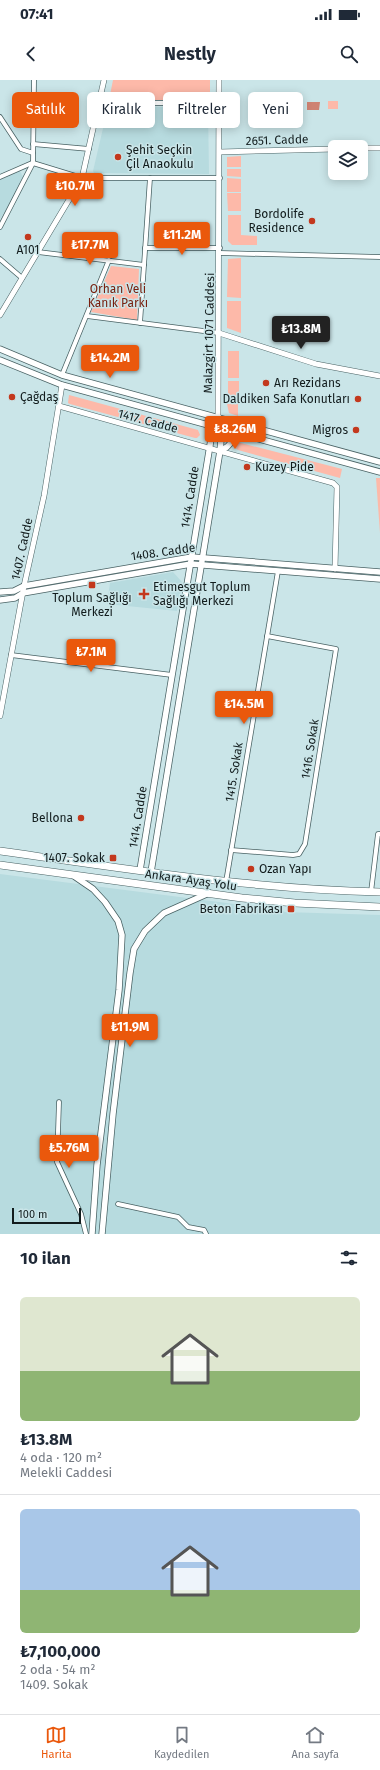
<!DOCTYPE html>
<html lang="tr">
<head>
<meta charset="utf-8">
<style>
	body { margin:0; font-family:"Fira Sans",sans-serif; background:#f2f2f3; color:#1f2937; height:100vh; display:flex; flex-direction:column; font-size:15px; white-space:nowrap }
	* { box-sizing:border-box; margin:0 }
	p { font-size:13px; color:#747a83 }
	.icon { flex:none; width:22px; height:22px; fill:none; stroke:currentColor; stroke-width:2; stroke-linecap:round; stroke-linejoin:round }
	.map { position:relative; height:1154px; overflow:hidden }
	.drawer { display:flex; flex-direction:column; background:#fff; flex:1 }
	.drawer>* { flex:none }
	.banner { position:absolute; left:12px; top:12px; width:356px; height:36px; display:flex; gap:8px }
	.controls { position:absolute; left:328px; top:60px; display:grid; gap:8px }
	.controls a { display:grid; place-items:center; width:40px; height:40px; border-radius:6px; background:#fff; box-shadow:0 2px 10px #0003; font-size:20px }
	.scale { position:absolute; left:12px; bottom:10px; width:69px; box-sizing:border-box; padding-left:4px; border:2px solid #121c1d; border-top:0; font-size:11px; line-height:14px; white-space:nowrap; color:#121c1d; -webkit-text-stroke:3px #cae5e8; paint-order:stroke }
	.price { position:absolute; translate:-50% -34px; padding:0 9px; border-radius:4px; background:#ea580c; color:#fff; font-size:13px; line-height:26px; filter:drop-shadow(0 1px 2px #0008) }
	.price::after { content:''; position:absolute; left:50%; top:24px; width:12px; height:9px; margin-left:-6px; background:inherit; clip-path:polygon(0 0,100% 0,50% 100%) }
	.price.active { background:#222; color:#fff }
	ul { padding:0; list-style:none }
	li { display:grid; align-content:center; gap:8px; height:212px; padding:0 20px }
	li+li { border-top:1px solid #e0e1e3 }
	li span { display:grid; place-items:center; height:124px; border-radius:6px; color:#555 }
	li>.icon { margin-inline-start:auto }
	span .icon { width:72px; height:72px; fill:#fffc; stroke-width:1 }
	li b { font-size:17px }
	h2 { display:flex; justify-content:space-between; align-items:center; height:48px; padding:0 20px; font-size:17px }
	.tag { padding:0 14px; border-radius:6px; background:#fff; box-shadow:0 2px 10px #0003; font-size:14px; line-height:36px }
	.tag.active { background:#ea580c; color:#fff }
	.status { display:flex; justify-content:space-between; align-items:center; height:28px; padding:0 20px; background:#fff; direction:ltr }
	.status svg { height:11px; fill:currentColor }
	header { display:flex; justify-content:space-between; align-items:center; height:52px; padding:0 20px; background:#fff; font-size:18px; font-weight:700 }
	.tab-bar { display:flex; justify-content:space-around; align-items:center; height:56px; border-top:1px solid #e0e1e3; background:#fff; font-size:11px; color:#747a83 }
	.tab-bar a { display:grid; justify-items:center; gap:2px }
	.tab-bar .active { color:#ea580c }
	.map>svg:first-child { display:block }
	.built { fill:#b7dbdf }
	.green { fill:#fdb9a9 }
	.water { fill:#ce8373 }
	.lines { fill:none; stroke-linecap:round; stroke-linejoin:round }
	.minor-casing { stroke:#496264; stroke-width:5.5 }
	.tertiary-casing { stroke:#496264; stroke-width:6 }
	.secondary-casing { stroke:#496264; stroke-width:7 }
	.trunk-casing { stroke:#496264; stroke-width:8 }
	.minor { stroke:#fff; stroke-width:4 }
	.tertiary { stroke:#fff; stroke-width:5 }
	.secondary { stroke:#fff; stroke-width:5.5 }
	.trunk { stroke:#fff; stroke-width:7 }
	.poi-dot { fill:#c3381d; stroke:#cae5e8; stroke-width:1.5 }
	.labels { text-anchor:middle; stroke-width:3; stroke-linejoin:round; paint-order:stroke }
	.street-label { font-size:12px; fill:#121c1d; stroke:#cae5e8 }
	.poi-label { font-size:12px; fill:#121c1d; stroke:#cae5e8; text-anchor:start }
	.park-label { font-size:12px; fill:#78200f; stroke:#cae5e8 }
</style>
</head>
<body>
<div class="status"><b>07:41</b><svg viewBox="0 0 49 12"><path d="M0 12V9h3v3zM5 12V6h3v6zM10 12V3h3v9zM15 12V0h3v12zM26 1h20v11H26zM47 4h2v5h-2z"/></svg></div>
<header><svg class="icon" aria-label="back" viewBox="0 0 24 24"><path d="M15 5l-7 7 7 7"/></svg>Nestly<svg class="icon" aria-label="search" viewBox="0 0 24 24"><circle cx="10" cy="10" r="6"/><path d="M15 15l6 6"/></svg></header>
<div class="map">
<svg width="380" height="1154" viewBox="0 0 380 1154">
	<rect width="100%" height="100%" fill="#cae5e8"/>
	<g class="built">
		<polygon points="108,27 208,27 209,94 94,93 93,91"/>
		<polygon points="20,91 23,97 11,122 0,139 0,100"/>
		<polygon points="173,492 182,502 177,531 107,524 110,503"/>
		<polygon points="0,794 281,830 285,832 380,835 380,1154 0,1154"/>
	</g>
	<g class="green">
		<polygon points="113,0 210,0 210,20 109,20"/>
		<rect x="290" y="13" width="11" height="19"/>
		<rect x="328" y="21" width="10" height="8"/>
		<polygon points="241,76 241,87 227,87 227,77"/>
		<polygon points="227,89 241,89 241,97 227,96"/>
		<polygon points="227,98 241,99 241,112 227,112"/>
		<polygon points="227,113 241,113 241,131 228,131"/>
		<polygon points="228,135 241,135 241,155 257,156 257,165 232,165 228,161"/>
		<polygon points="241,178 241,218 227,217 228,179"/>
		<polygon points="111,186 139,189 137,240 91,232"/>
		<polygon points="227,221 241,221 241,253 227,248"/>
		<rect x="228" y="271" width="11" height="27"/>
		<rect x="228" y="301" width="11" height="17"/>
		<polygon points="69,315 198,350 200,355 197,358 195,358 70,324 68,323"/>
		<polygon points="227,324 238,324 238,336 229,333"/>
		<polygon points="237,362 342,389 340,398 238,370 234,367"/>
		<polygon points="376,398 380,398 380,453"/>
	</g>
	<polygon class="water" points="307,22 320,22 319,30 307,30"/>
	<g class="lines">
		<g class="minor-casing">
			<g id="minor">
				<polyline points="99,23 219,23"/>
				<polyline points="0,37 21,69 33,73"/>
				<polyline points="33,64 89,69"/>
				<polyline points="33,83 82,98 220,98"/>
				<polyline points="0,97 32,83"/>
				<polyline points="0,147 33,83 34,0"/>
				<polyline points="145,168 220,168"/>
				<polyline points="38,172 144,185"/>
				<polyline points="220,173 380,177"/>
				<polyline points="0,179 22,198"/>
				<polyline points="87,236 219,253"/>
				<polyline points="140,243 150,98"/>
				<polyline points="62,295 109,180"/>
				<polyline points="11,575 172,595"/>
				<polyline points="231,770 293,775 299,774 305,764 336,569 267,556"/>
				<polyline points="226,802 278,491"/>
				<polyline points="371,812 378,754 380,754"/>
				<polyline points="59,1022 57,1082 81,1134 86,1154"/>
				<polyline points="118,1124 178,1137 188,1147 204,1150 206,1154"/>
			</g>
		</g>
		<g class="tertiary-casing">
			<g id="tertiary">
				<polyline points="361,68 380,68"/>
				<polyline points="220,72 335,69"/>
				<polyline points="0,235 82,98 104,0"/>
				<polyline points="219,253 316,284 380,296"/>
				<polyline points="59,326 333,403 337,407 335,489"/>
				<polyline points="218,337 219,0"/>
				<polyline points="0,636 24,506 44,416 62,305"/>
			</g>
		</g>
		<g class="secondary-casing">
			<g id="secondary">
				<polyline points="0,269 62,295 380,382"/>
				<polyline points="0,280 62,305 380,392"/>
				<polyline points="220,371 227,367 239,354"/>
				<polyline points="0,512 14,511 24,506 192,477 380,492"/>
				<polyline points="0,520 15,518 23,513 191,484 380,499"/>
				<polyline points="140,790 213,347 218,337"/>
				<polyline points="151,792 220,371 222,349 218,337"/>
				<polyline points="74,796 93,809 105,822 118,841 122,855 119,910 97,1085 92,1154"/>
				<polyline points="102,1154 113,1034 130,893 134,869 145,851 164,833 209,813"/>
			</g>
		</g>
		<g class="trunk-casing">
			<g id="trunk">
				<path d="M 0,771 C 126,789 252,809 380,812"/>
				<polyline points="0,785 242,818 295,823 380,827"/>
			</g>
		</g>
		<use href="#minor" class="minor"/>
		<use href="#tertiary" class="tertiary"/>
		<use href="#secondary" class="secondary"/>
		<use href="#trunk" class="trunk"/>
	</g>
	<g class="poi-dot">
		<circle cx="118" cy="77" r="4"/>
		<circle cx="312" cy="141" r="4"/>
		<circle cx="28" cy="157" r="4"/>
		<circle cx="266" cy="303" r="4"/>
		<circle cx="12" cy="317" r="4"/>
		<circle cx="358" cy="319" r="4"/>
		<circle cx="356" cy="350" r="4"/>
		<circle cx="247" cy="387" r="4"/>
		<rect x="88" y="501" width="8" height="8" rx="2"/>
		<path d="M142 508h4v4h4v4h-4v4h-4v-4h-4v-4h4z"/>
		<circle cx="81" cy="738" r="4"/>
		<rect x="109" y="774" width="8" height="8" rx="2"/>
		<circle cx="251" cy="789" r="4"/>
		<rect x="287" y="825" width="8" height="8" rx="2"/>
	</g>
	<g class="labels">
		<g class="street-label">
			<text transform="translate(277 60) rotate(-2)" y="4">2651. Cadde</text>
			<text transform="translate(209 253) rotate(-89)" y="4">Malazgirt 1071 Caddesi</text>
			<text transform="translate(148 341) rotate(15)" y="4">1417. Cadde</text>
			<text transform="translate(190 417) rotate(-81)" y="4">1414. Cadde</text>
			<text transform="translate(22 469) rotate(-78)" y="4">1407. Cadde</text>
			<text transform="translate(163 472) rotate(-8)" y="4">1408. Cadde</text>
			<text transform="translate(310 669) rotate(-81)" y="4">1416. Sokak</text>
			<text transform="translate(234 692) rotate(-81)" y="4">1415. Sokak</text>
			<text transform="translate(138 737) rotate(-81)" y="4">1414. Cadde</text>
			<text transform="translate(191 800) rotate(8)" y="4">Ankara-Ayaş Yolu</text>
		</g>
		<g class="poi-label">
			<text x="126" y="74">Şehit Seçkin<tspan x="126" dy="14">Çil Anaokulu</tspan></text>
			<text x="304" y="138" text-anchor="end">Bordolife<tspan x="304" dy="14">Residence</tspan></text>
			<text x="28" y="174" text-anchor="middle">A101</text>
			<text x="274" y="307">Arı Rezidans</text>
			<text x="20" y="321">Çağdaş</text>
			<text x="350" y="323" text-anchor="end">Daldiken Safa Konutları</text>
			<text x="348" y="354" text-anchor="end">Migros</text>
			<text x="255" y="391">Kuzey Pide</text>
			<text x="153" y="511">Etimesgut Toplum<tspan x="153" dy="14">Sağlığı Merkezi</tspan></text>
			<text x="92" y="522" text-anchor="middle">Toplum Sağlığı<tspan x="92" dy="14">Merkezi</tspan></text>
			<text x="73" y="742" text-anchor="end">Bellona</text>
			<text x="105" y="782" text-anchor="end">1407. Sokak</text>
			<text x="259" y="793">Ozan Yapı</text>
			<text x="283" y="833" text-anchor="end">Beton Fabrikası</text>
		</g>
		<g class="park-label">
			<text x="118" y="213">Orhan Veli<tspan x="118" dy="14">Kanık Parkı</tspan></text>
		</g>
	</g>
</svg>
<div class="controls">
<a><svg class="icon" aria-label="layers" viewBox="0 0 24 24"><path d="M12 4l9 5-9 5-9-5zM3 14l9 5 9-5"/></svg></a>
</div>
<div class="scale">100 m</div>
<b class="price" style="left:75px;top:127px">₺10.7M</b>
<b class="price" style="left:182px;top:176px">₺11.2M</b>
<b class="price" style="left:90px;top:186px">₺17.7M</b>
<b class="price active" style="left:301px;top:270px">₺13.8M</b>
<b class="price" style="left:110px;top:299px">₺14.2M</b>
<b class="price" style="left:235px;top:370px">₺8.26M</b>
<b class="price" style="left:91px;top:593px">₺7.1M</b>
<b class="price" style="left:244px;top:645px">₺14.5M</b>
<b class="price" style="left:130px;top:968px">₺11.9M</b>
<b class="price" style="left:69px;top:1089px">₺5.76M</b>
<div class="banner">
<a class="tag active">Satılık</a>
<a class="tag">Kiralık</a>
<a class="tag">Filtreler</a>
<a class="tag">Yeni</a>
</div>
</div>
<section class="drawer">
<h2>10 ilan<svg class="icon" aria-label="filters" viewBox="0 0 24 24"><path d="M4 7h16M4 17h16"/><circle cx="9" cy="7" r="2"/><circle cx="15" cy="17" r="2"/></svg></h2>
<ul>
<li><span style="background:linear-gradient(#dfe7d0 60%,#8fb573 0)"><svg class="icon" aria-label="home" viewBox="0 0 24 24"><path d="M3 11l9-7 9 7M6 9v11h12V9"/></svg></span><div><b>₺13.8M</b><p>4 oda · 120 m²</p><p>Melekli Caddesi</p></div></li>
<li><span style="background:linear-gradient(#a9c7e8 65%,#8fb573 0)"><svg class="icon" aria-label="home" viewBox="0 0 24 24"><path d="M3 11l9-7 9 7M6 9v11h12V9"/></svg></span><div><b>₺7,100,000</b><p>2 oda · 54 m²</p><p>1409. Sokak</p></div></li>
</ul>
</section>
<nav class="tab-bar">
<a class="active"><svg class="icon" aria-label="map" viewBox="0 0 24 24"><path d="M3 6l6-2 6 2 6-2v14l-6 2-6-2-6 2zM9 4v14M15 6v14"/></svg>Harita</a>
<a><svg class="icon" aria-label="saved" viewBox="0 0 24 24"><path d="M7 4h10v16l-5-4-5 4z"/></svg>Kaydedilen</a>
<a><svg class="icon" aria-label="home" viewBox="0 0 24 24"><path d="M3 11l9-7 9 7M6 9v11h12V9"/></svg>Ana sayfa</a>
</nav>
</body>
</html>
